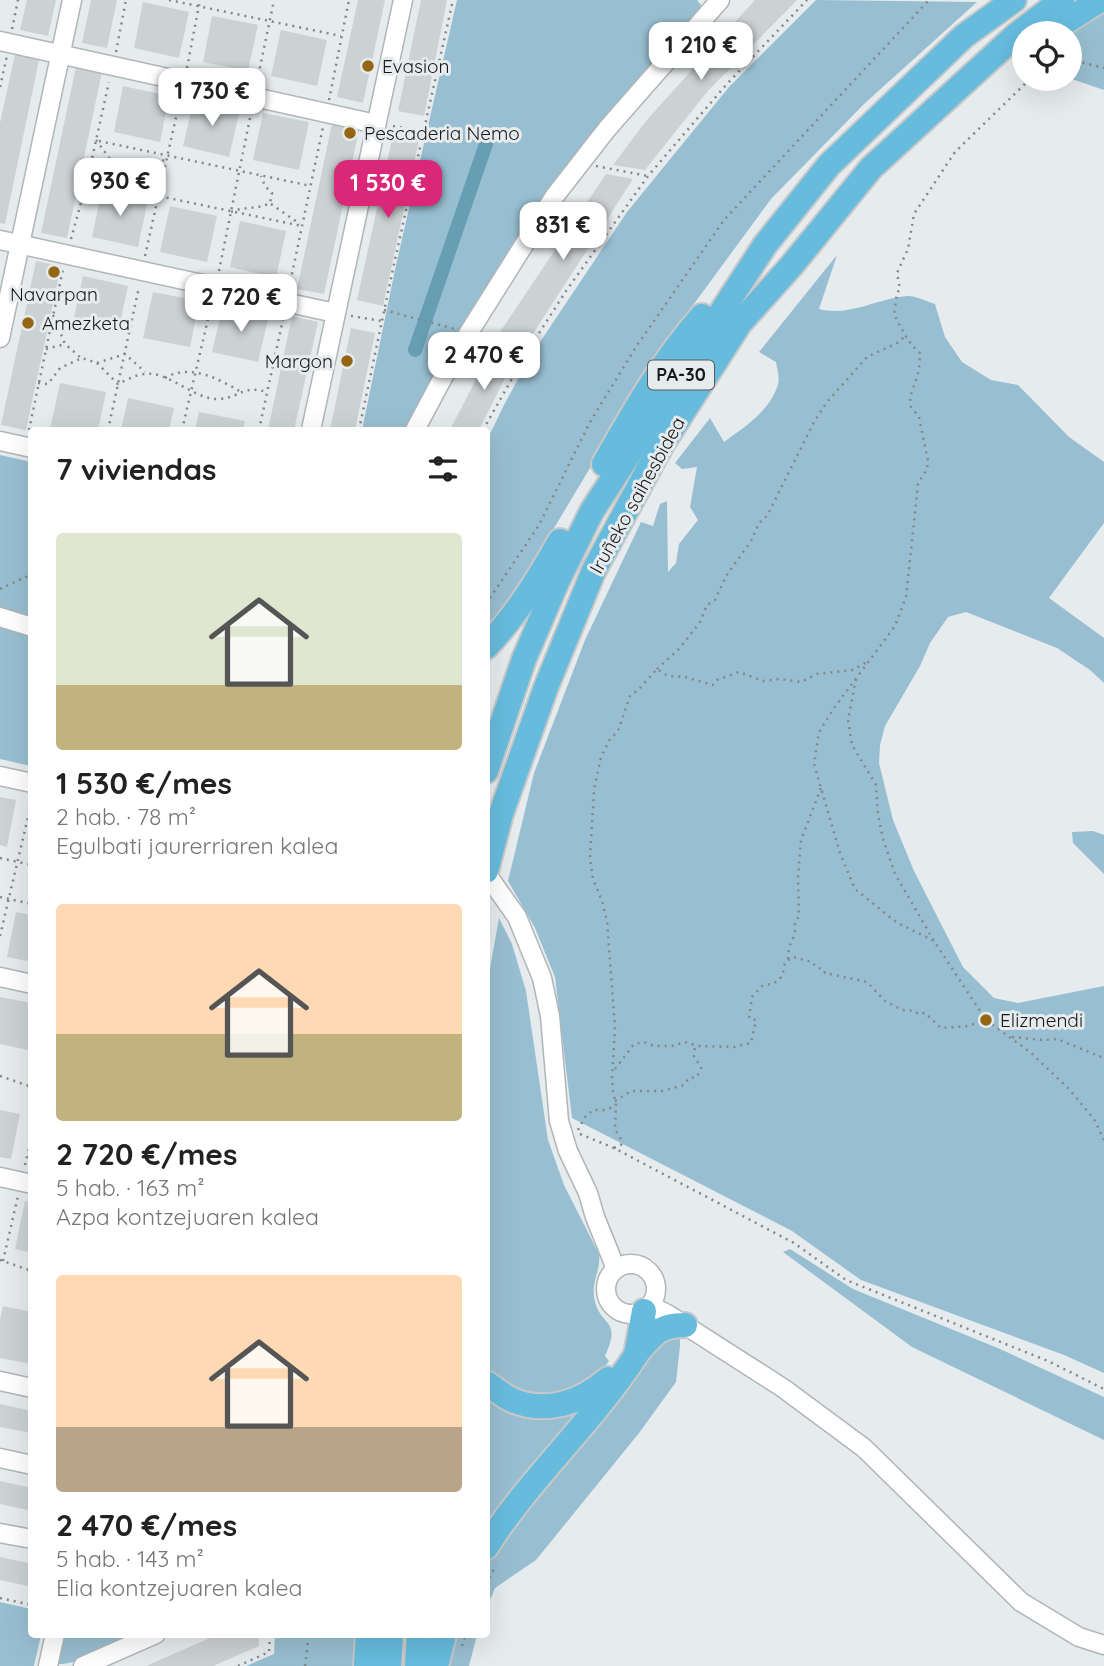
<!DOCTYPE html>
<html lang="es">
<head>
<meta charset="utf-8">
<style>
	body { margin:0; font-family:Quicksand,sans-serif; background:#f2f2f2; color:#222; height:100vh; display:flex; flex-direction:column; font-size:26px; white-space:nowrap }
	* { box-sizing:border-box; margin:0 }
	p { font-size:23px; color:#767676 }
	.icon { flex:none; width:38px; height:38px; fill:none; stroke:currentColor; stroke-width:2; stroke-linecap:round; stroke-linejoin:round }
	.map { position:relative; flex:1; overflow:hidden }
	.panel { position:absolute; left:28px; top:427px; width:462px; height:1211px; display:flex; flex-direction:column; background:#fff; border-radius:7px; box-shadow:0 7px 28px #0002 }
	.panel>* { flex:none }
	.controls { position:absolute; left:1012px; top:21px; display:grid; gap:14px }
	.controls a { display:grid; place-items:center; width:70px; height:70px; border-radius:50%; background:#fff; box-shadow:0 7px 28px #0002; font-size:35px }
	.price { position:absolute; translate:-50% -60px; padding:0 16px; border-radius:14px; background:#fff; color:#222; font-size:23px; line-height:46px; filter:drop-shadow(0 2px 4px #0008) }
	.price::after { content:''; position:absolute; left:50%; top:42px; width:21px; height:16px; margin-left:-10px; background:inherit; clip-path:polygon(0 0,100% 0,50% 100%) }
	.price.current { background:#db2777; color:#fff }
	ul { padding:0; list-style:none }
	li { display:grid; align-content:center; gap:14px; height:371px; padding:0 28px }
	li span { display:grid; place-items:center; height:217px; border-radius:7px; color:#555 }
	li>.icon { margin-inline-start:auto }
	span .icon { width:126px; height:126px; fill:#fffc; stroke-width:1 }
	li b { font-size:30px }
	h2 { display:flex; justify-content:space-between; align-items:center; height:84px; padding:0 28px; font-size:30px }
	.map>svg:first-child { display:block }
	.green { fill:#98bfd1 }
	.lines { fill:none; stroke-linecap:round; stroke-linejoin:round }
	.canal { stroke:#689eb4; stroke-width:14 }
	.building { fill:#ccd1d3 }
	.minor-casing { stroke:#b0b5b7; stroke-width:21 }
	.highway-casing { stroke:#c8c8c8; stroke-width:28 }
	.path { stroke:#848789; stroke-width:2.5; stroke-dasharray:2 5; stroke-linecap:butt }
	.minor { stroke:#fff; stroke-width:18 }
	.highway { stroke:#67bcde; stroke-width:24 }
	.poi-dot { fill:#946613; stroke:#e6ebed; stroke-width:2.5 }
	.labels { text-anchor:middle; stroke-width:6; stroke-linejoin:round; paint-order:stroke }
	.shield { fill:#e6ebed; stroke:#565859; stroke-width:2 }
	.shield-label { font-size:18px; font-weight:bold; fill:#18191a }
	.poi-label { font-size:19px; fill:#18191a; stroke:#e6ebed; text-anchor:start }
	.street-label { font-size:19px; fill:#18191a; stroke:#e6ebed }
</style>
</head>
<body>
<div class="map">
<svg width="1104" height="1666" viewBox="0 0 1104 1666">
	<rect width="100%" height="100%" fill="#e6ebed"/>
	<g class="green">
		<polygon points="457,0 697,0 701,5 696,17 573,162 410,430 362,430 396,265"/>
		<polygon points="816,0 977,2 864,104 771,199 663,346 511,600 487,629 487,440 504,405 530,357 627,212 729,87"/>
		<polygon points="1104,6 1104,90 1069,78 1069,33"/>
		<path d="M 837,255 L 819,309 C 850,317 878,298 908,296 C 917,296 927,302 935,304 L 945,337 L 962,362 L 991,380 L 1018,385 L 1069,437 L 1104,462 L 1104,523 L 1049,598 L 1104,638 L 1104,683 L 1090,670 L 1057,648 L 966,612 L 948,617 L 930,643 L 920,666 L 885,726 L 880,745 L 879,763 L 893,820 L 914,871 L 963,967 L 994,998 L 1018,1003 L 1104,986 L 1104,1373 L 1064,1355 L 861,1280 L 792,1231 L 572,1118 L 555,977 L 535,928 L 508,881 L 534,773 L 585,640 L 641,522 L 653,526 L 660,504 L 667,501 L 668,572 L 676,563 L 679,544 L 698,520 L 690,507 L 697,467 L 682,469 L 675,463 L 710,418 L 724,442 C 745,427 771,410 778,384 C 780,378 777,369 776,362 L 759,352 Z"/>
		<polygon points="0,455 31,462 31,618 0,609"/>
		<polygon points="0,625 31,635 31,766 0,759"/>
		<polygon points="1093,831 1104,835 1104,874 1073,843 1072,832"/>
		<path d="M 499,918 L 512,944 L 526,991 L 548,1140 L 564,1185 L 599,1254 C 601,1270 592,1279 594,1297 C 599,1328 623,1317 605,1356 L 609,1361 L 595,1381 L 550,1397 L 520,1394 L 487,1371 L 486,991 Z"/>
		<polygon points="790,1249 853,1289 1000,1349 1104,1397 1104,1440 912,1347 783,1252"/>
		<polygon points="680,1332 680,1346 676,1382 639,1433 536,1560 495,1588 487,1607 487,1566 491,1556 653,1342"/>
		<polygon points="486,1392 589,1403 486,1532"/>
		<polygon points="0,1602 31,1609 32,1634 41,1635 34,1666 0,1666"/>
		<path d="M 63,1635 L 144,1635 C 124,1643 76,1666 56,1664 Z"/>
		<polygon points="275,1635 360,1635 355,1666 246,1666 274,1654"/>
		<polygon points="454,1635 477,1635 469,1666 443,1666"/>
	</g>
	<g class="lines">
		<polyline class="canal" points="415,350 486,144"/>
	</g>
	<g class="building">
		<polygon points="27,0 56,0 48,36 20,30"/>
		<polygon points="91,0 117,0 107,48 82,43"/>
		<polygon points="358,0 385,0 363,103 337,97"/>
		<polygon points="421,0 447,0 424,116 398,111"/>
		<polygon points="755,0 797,0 707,92 645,170 613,165 646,121"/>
		<polygon points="143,2 189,12 179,58 134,48"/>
		<polygon points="212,16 258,25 248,71 203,62"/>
		<polygon points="281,30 327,40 317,86 271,76"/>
		<polygon points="15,54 39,60 5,224 0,223 0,123"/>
		<polygon points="76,67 102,72 67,238 41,233"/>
		<polygon points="123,86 169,96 160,142 114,132"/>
		<polygon points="194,99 240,109 229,157 183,146"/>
		<polygon points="263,113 309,122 299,170 253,160"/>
		<polygon points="332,124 359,130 324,294 297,289"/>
		<polygon points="393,135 419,140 383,306 357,300"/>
		<polygon points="606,174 633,179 525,346 494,341"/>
		<polygon points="102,190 148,200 138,247 92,237"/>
		<polygon points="170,206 217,216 207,262 160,252"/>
		<polygon points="240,221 286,231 276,278 230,267"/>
		<polygon points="36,261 61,266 26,430 1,425"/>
		<polygon points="83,276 128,286 118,332 73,322"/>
		<polygon points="153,292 199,301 190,347 143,338"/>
		<polygon points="223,305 269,315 258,362 212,352"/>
		<polygon points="292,316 318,322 294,430 268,430"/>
		<polygon points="351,328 375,333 355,430 330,430"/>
		<polygon points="490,352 516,356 479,430 450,430"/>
		<polygon points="60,383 106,392 98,430 50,429"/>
		<polygon points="128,398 174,408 169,430 121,430"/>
		<polygon points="199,412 245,421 243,430 195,430"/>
		<polygon points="0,797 16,800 7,847 0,845"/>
		<polygon points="16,912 32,915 32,962 7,957"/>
		<polygon points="0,997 32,1003 32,1051 0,1044"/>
		<polygon points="0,1110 20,1114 11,1159 0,1157"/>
		<polygon points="25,1201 32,1202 32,1253 15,1249"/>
		<polygon points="3,1306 32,1312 32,1364 0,1358 0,1320"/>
		<polygon points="0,1404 32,1411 32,1433 0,1427"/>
		<polygon points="0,1481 32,1488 32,1511 0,1504"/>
		<polygon points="0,1557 32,1564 32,1587 0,1580"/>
		<polygon points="219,1634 259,1634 259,1646 213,1666 146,1666"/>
	</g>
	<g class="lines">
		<g class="minor-casing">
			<g id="minor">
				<polyline points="0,41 376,124"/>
				<polyline points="0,240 335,313"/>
				<polyline points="0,338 72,0"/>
				<polyline points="311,430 403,0"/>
				<polyline points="415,430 456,353 554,197 607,129 720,0"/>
				<polyline points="0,441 32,448"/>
				<polyline points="0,617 32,627"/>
				<polyline points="0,776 32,783"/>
				<polyline points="486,873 517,917 542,978 550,1016 559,1121 568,1151 588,1193 595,1217 616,1269"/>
				<polyline points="0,977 32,984"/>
				<polyline points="0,1177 32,1184"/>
				<circle cx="631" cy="1289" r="25"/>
				<polyline points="650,1305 669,1315 783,1388 864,1448 1021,1602 1079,1637 1104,1645"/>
				<polyline points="0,1381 32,1388"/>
				<polyline points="0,1458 32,1465"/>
				<polyline points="0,1533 32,1539"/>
				<polyline points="48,1666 55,1634"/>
				<polyline points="83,1666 156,1634"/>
			</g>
		</g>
		<g class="highway-casing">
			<g id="highway">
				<polyline points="1048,33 1100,0"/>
				<path d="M 604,464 C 633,413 663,360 702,316"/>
				<path d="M 486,647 C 516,616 539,578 560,541"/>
				<polyline points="486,771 524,659 557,582 592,511 765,245 829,165 964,36 1014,0"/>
				<polyline points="486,871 501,814 546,687 594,570 661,446 740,323 792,265 871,168 1015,36 1062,0"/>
				<path d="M 636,1354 C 653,1335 658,1325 685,1325"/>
				<path d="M 486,1383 C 494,1388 502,1395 510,1399 C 544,1415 581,1403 608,1379"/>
				<path d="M 486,1547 C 530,1478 592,1423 636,1355 L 644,1311"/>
				<polyline points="366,1666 368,1634"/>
				<polyline points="389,1666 391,1634"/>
				<polyline points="417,1666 419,1634"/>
				<polyline points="436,1666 444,1634"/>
			</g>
		</g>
		<g class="path">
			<polyline points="169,0 341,36"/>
			<polyline points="12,29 18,0"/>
			<polyline points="116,52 126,0"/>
			<polyline points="1069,59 1104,68"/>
			<polyline points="187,68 200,0"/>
			<path d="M 1030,79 L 955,152 L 914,214 L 908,249 L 897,273 L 900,289 L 897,293 L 894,314 C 901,328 908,343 920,353 L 919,370 L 910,398 L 911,407 L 919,417 L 928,461 L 927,469 L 918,484 L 906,597 L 895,626 L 834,708 L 819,732 L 814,764 L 840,853 L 855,889 L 896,922 L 934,941 L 986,1020 L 1030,1052 L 1069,1089 L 1094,1119 L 1104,1140"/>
			<polyline points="257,82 274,0"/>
			<polyline points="0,87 7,56"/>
			<polyline points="329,100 349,0"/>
			<polyline points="393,126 424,132"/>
			<path d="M 96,140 L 110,159 C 109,175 101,177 87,181 L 302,226"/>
			<polyline points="99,141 311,186"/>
			<polyline points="596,166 648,176"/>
			<polyline points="110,169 117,163 153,166 166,159"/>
			<polyline points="271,204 300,224"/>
			<path d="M 231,212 C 245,206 257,210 270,203 L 272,193 L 265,186 L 261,176"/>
			<polyline points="71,239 87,181 109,82"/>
			<polyline points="145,256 181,95"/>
			<polyline points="219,271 251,113"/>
			<polyline points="289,288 323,127"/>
			<polyline points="384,310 455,329"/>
			<polyline points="53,315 65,344 81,358"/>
			<polyline points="351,316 382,321"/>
			<polyline points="479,344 527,352"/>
			<polyline points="46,349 65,344"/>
			<polyline points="97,363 125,354 145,372"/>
			<path d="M 165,378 C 190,363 219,379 241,392"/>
			<path d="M 38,383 L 48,384 L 60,368 L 82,358 L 97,363 L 118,384 C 126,380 135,375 144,374 C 168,370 195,401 220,399 C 241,397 242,385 267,392"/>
			<polyline points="29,430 63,269"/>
			<polyline points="108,430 139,287"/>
			<polyline points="182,430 212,302"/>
			<polyline points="259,430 283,319"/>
			<polyline points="359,430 394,264 453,0"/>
			<polyline points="483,430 527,352 566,291 648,176 726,85 807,0"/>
			<polyline points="0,589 32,574"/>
			<polyline points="486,604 539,525 590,422 636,347 724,220 929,0"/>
			<polyline points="657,669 680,648 700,622 707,605 715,600 726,576 751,541 759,523 767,516 814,422 827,402 867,357 899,342 906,335"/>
			<polyline points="856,679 848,720 852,745 876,785 878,814 883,839 895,874 934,941"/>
			<polyline points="0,858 32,865"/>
			<polyline points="0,897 32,904"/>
			<polyline points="0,936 32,800"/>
			<polyline points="788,959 789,947 795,934 795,923 799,916 798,878 801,840 821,788"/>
			<polyline points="1012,1037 1043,1040 1057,1039 1104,1058"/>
			<path d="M 615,1069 L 634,1044 L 644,1042 L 654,1046 L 672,1046 L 685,1042 L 698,1046 L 734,1047 L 751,1043 L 756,1020 L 749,1018 L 752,997 L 763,985 C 780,983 782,980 785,962 L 793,957 L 812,962 L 817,968 L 823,969 L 825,973 L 867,982 L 885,1001 L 902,1010 L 915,1011 L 918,1014 L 925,1013 L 941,1028 L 968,1026 L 986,1020"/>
			<polyline points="0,1076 32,1087"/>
			<polyline points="615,1101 631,1091 662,1091 684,1085 689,1078 697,1077 701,1068 694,1056 695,1045"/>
			<polyline points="578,1130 585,1117 593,1110 604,1110 616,1106"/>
			<polyline points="580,1134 614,1148 794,1243 846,1280 1048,1361 1104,1389"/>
			<polyline points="614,1148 621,1145 622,1141 615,1129 616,1103 613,1093 612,1080 615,1027 607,921 602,901 593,879 590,858 594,790 601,757 610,739 618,731 630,696 639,689 657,669 668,676 685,677 713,685 717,680 739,672 763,681 779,679 801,682 817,674 852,670 867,662"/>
			<polyline points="25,1165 32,1136"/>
			<polyline points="0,1260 32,1271"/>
			<polyline points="3,1261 18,1196"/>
			<polyline points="486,1584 496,1565"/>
			<polyline points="0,1598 32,1605"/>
			<polyline points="462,1646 466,1634"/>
			<polyline points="238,1666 269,1652 270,1634"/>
			<polyline points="305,1666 309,1634"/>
		</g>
		<use href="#minor" class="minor"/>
		<use href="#highway" class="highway"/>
	</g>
	<g class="poi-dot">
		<circle cx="368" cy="66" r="7"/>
		<circle cx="350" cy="133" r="7"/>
		<circle cx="54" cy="272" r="7"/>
		<circle cx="28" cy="323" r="7"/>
		<circle cx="347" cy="361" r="7"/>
		<circle cx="986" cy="1020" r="7"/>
	</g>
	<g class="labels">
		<rect class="shield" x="648" y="360.5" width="66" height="29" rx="5"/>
		<g class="shield-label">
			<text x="681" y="381">PA-30</text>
		</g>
		<g class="poi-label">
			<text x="382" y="73">Evasion</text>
			<text x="364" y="140">Pescaderia Nemo</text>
			<text x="54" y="301" text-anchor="middle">Navarpan</text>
			<text x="42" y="330">Amezketa</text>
			<text x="333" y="368" text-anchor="end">Margon</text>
			<text x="1000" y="1027">Elizmendi</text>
		</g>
		<g class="street-label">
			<text transform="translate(637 495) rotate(-61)" y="7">Iruñeko saihesbidea</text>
		</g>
	</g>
</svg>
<div class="controls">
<a><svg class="icon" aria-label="locate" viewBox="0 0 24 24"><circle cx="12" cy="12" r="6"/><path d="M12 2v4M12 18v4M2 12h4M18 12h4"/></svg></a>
</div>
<b class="price" style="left:701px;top:82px">1 210 €</b>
<b class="price" style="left:212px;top:128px">1 730 €</b>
<b class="price" style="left:120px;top:218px">930 €</b>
<b class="price current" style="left:388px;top:220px">1 530 €</b>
<b class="price" style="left:563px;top:262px">831 €</b>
<b class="price" style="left:241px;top:334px">2 720 €</b>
<b class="price" style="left:484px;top:392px">2 470 €</b>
<section class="panel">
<h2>7 viviendas<svg class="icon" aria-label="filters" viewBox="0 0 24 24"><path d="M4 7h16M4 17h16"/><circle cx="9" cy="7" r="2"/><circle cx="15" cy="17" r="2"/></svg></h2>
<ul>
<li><span style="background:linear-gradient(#dfe7d0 70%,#c2b280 0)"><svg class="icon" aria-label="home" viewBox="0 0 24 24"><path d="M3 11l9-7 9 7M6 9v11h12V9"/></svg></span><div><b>1 530 €/mes</b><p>2 hab. · 78 m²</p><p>Egulbati jaurerriaren kalea</p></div></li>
<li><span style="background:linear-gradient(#ffd9b3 60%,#c2b280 0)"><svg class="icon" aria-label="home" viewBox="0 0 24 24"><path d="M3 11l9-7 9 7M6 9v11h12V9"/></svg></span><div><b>2 720 €/mes</b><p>5 hab. · 163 m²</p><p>Azpa kontzejuaren kalea</p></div></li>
<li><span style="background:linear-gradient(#ffd9b3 70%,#b9a48a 0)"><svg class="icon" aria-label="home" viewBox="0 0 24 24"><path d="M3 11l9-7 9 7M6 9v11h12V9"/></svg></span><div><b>2 470 €/mes</b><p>5 hab. · 143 m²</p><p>Elia kontzejuaren kalea</p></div></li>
</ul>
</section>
</div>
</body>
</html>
